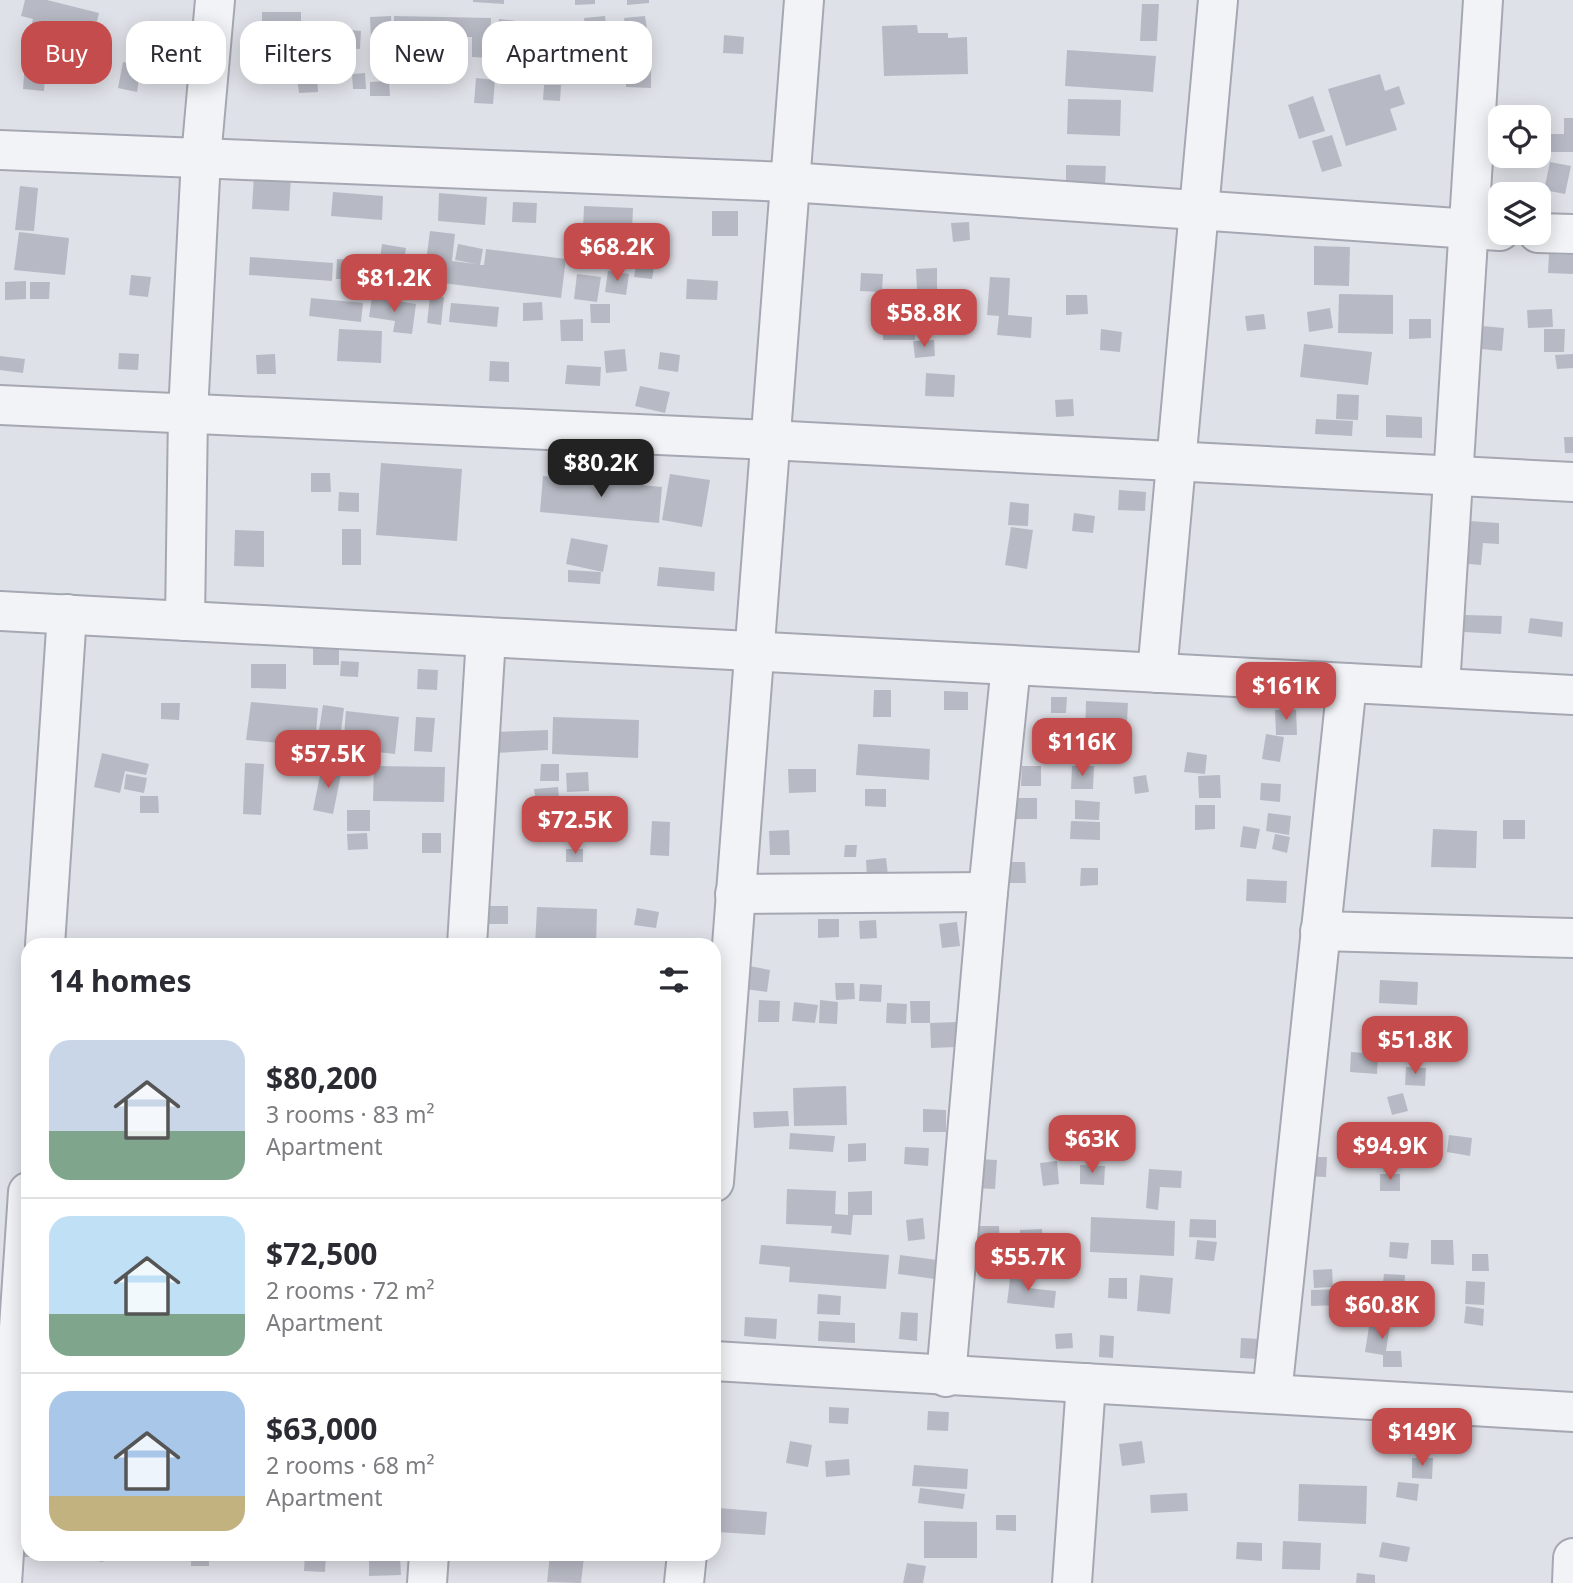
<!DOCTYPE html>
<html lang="en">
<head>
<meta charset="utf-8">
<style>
	body { margin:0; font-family:"Noto Sans",sans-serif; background:#f7f7f7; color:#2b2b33; height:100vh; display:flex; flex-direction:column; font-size:26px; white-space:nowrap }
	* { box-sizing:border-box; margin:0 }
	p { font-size:23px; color:#7c7c81 }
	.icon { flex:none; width:38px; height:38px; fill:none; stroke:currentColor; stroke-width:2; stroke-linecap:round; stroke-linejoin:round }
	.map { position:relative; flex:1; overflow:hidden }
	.details { position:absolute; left:21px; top:938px; width:700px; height:623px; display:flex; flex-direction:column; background:#fff; border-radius:21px; box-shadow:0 4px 18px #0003 }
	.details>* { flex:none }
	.hud { position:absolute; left:21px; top:21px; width:700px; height:63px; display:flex; gap:14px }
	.controls { position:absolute; left:1488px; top:105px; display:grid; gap:14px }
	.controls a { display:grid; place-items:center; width:63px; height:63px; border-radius:14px; background:#fff; box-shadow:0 4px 18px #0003; font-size:35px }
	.price { position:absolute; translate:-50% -60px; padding:0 16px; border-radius:14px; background:#c54c4c; color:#fff; font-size:23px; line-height:46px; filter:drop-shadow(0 2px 4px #0008) }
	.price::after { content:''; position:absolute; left:50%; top:42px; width:21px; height:16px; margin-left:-10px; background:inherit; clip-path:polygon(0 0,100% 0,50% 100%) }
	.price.on { background:#222; color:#fff }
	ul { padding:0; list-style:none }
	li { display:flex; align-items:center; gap:21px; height:175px; padding:0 28px }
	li+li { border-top:2px solid #e1e1e2 }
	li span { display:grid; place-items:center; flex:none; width:196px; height:140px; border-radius:21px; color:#555 }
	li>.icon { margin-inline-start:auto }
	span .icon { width:84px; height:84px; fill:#fffc; stroke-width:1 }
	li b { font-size:30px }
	h2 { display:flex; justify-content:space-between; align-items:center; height:84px; padding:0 28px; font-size:30px }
	.pill { padding:0 24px; border-radius:21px; background:#fff; box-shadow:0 4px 18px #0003; font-size:24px; line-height:63px }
	.pill.on { background:#c54c4c; color:#fff }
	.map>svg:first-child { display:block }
	.building { fill:#b7bac4 }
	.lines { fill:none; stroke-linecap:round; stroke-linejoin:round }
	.minor-casing { stroke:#a5a8b2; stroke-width:42 }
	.minor { stroke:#f2f3f6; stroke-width:38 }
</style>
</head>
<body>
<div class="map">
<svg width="1573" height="1583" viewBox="0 0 1573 1583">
	<rect width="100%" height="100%" fill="#dfe1e8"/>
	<g class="building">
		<polygon points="25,0 47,0 99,13 90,50 29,34 33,19 21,16"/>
		<polygon points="473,0 504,0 504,4 473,2"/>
		<polygon points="575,0 595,0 595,4 575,5"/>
		<polygon points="627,0 649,0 649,3 627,5"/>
		<polygon points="1142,4 1159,4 1157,41 1140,41"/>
		<rect x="262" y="12" width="39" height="24"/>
		<polygon points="391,16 392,38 371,39 370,17"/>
		<polygon points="394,16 491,18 490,58 472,57 472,37 452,37 451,61 393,60"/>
		<polygon points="605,16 607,34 586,37 584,18"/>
		<polygon points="645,16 648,35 627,37 624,18"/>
		<polygon points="499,19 525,22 524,38 497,35"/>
		<polygon points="917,25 918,33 948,33 948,38 967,37 968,74 884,76 882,26"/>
		<polygon points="340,29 361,31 360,49 339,48"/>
		<polygon points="724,35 744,37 743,54 723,53"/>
		<polygon points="26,48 47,50 44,91 23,89"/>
		<polygon points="1067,50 1156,56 1153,92 1065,86"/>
		<polygon points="123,62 141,65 137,92 118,88"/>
		<polygon points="626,63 651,64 651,88 626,87"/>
		<polygon points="365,73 366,89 353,89 352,74"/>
		<polygon points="1380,74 1385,91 1399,86 1405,104 1390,109 1397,130 1346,146 1328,89"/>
		<polygon points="317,76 318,92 299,93 297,77"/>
		<polygon points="476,78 495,80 493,104 474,103"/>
		<polygon points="389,81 390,96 370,96 370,82"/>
		<polygon points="544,85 561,85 560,101 543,100"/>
		<polygon points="1313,96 1325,131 1299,139 1288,105"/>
		<polygon points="1068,99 1121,100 1120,136 1067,134"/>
		<polygon points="1564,118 1573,118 1573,152 1538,152 1538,134 1564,134"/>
		<polygon points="1332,135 1342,166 1322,172 1312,141"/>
		<polygon points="1550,162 1571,166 1565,194 1544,190"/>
		<polygon points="1066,165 1106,166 1105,183 1066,181"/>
		<polygon points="254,175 291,176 289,211 252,209"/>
		<polygon points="20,186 38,188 34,231 15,230"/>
		<polygon points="333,192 383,196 382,220 331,216"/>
		<polygon points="439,193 487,197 485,225 438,221"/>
		<polygon points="513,202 537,203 536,223 512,222"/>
		<polygon points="584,206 633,208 631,255 600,254 600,230 583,230"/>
		<rect x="712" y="211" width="26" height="25"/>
		<polygon points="969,222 970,240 953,242 951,223"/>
		<polygon points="430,231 455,234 452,261 476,264 455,260 458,244 483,249 480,265 484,265 486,249 566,259 561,298 380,275 381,263 425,269"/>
		<polygon points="19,232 69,238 65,275 14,270"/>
		<polygon points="382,244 406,248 404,262 380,259"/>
		<polygon points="1314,246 1350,247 1349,286 1314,285"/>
		<polygon points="1549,254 1573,255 1573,274 1548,273"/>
		<polygon points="250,257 333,263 332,281 249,275"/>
		<polygon points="337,259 357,260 356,279 336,279"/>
		<polygon points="637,259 655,261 652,279 634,277"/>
		<polygon points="937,268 937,289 917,290 916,269"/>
		<polygon points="608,271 629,274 626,295 605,292"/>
		<polygon points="861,273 883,274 882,292 860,291"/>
		<polygon points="577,274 601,277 597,302 574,299"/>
		<polygon points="131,275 151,277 148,297 129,295"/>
		<polygon points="990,277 1010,278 1008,315 1032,317 1031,338 997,335 999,316 987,315"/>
		<polygon points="687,279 718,281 717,300 686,299"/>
		<polygon points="26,281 26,299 5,300 5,282"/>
		<polygon points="30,282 50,282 49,299 30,299"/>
		<polygon points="1339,294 1393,295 1393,334 1338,333"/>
		<polygon points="1066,295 1087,295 1088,314 1066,315"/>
		<polygon points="430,296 444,297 441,325 427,323"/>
		<polygon points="372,297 416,304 412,334 393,332 395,321 369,317"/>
		<polygon points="311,298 363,303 361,322 309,316"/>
		<polygon points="542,302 543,320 523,321 523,303"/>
		<polygon points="451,303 499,307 497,327 449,322"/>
		<polygon points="590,304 610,304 610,323 591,323"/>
		<polygon points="1330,308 1333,328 1309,332 1307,312"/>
		<polygon points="1552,309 1553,327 1528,328 1527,310"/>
		<polygon points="1264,314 1266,329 1247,331 1245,316"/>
		<polygon points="583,319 583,341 561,341 560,320"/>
		<polygon points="1409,319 1431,319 1431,338 1409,339"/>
		<polygon points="914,320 915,340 883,340 883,321"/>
		<polygon points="1482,326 1504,328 1502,351 1481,349"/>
		<polygon points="339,329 382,331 381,363 337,361"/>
		<polygon points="1101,329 1122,332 1120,352 1100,350"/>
		<polygon points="1544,329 1565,329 1564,352 1544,352"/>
		<polygon points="934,340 935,356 915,358 913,341"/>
		<polygon points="1304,344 1372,352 1368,385 1300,377"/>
		<polygon points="625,349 627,371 606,373 604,351"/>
		<polygon points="660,352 680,355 678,372 658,369"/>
		<polygon points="119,353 139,354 138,370 118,369"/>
		<polygon points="275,354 276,374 257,374 256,355"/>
		<polygon points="1573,354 1573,368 1557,369 1555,355"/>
		<polygon points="0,356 25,359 23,373 0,370"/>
		<polygon points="490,361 509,362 509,382 489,381"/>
		<polygon points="567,365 601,367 600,386 565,384"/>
		<polygon points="926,373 955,375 954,397 925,396"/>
		<polygon points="640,386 670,392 665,413 635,406"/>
		<polygon points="1337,394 1359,395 1358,420 1336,419"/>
		<polygon points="1073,399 1074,416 1056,417 1055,400"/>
		<polygon points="1386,415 1422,417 1422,438 1386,437"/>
		<polygon points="1316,419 1353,421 1352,436 1315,434"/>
		<polygon points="1564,437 1573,437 1573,453 1565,453"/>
		<polygon points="381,463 462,469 457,541 376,535"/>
		<polygon points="311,473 330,473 331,492 311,492"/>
		<polygon points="670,474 710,480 702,527 662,520"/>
		<polygon points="543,476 662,487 659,523 540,512"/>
		<polygon points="1119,490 1146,492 1145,511 1118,510"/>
		<polygon points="339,492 359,493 359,512 338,511"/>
		<polygon points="1010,502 1029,504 1028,526 1008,525"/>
		<polygon points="1074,513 1095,516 1093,533 1072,531"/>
		<polygon points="1469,521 1499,523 1499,544 1483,543 1481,565 1455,563 1457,540 1469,541"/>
		<polygon points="1011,527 1033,530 1027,569 1005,565"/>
		<rect x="342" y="529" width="19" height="36"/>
		<polygon points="235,530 264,531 264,567 234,566"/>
		<polygon points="571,538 608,545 603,572 566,564"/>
		<polygon points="659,567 715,572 714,591 657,586"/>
		<polygon points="568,570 601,572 600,584 568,582"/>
		<polygon points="1465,615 1502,616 1501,634 1464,632"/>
		<polygon points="1530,618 1563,622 1562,637 1528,633"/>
		<rect x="313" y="648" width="26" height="17"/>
		<polygon points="341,661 359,662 358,677 340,676"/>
		<polygon points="251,664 286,664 286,689 251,688"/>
		<polygon points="418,669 438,670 437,690 417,689"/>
		<polygon points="874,690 891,690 891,717 873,717"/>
		<polygon points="944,691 968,692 968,710 944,710"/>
		<polygon points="1051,697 1067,697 1066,713 1051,713"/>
		<polygon points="1086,701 1128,703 1126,739 1085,737"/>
		<polygon points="251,702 318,708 315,746 246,740"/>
		<polygon points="161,703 180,703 179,720 161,719"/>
		<polygon points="323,705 344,708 339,746 317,743"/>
		<polygon points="1275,710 1296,710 1297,735 1276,735"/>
		<polygon points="346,711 399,717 395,754 343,748"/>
		<polygon points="416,717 435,718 432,752 414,751"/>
		<polygon points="553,717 639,720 638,758 552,754"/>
		<polygon points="548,730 548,750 495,753 494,732"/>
		<polygon points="1266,734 1284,737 1280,762 1262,759"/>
		<polygon points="858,744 930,749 929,780 856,775"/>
		<polygon points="1187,752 1207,755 1205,774 1184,772"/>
		<polygon points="102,753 149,764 146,775 125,771 120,793 94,787"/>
		<polygon points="245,763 264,764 261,815 243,814"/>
		<polygon points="541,764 559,764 559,781 540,781"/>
		<polygon points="322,766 342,769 333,814 313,810"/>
		<polygon points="374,766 445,767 444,802 373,801"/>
		<polygon points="1022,766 1041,766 1041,786 1021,786"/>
		<polygon points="1072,766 1094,766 1093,789 1071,789"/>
		<polygon points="788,769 816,769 816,792 789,793"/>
		<polygon points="588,772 589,791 567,792 566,773"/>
		<polygon points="126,774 147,778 144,793 124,789"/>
		<polygon points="1146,775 1149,792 1135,794 1133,777"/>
		<polygon points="1220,775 1221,798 1199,798 1198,776"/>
		<polygon points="1261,783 1281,784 1280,802 1260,800"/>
		<polygon points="558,787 560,807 537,810 534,789"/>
		<polygon points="865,789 886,789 886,807 865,806"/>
		<polygon points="140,796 158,796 159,813 140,813"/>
		<rect x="1005" y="798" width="32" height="21"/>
		<polygon points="1075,800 1100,802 1099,820 1075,819"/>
		<polygon points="1195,805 1215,805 1215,829 1195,830"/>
		<rect x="347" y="810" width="23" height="21"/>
		<polygon points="1268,813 1291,816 1289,835 1266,831"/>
		<rect x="1503" y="820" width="22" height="19"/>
		<polygon points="652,821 670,822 669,856 650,855"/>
		<polygon points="1071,821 1100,822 1100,840 1070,839"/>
		<polygon points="1243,826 1260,829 1256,849 1240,847"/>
		<polygon points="1433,829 1477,831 1476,868 1431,867"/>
		<polygon points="789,830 790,855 770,855 769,831"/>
		<polygon points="367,833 368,849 348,850 347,834"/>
		<rect x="422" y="833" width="19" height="20"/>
		<polygon points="1275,834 1290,837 1287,853 1272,849"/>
		<polygon points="845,845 857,845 856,857 844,857"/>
		<rect x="566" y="849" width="17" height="13"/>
		<polygon points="886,858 888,875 867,877 866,860"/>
		<polygon points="1000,862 1025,862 1026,883 1001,883"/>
		<polygon points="1081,868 1098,868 1098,885 1080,886"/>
		<polygon points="1247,879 1287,881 1286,903 1246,901"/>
		<polygon points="466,906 508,906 508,924 487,924 487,945 466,945"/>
		<polygon points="537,907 597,909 596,945 535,945"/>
		<polygon points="637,908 659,912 656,928 634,925"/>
		<polygon points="818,919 839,919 839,937 818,938"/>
		<polygon points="876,920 877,938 860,939 859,921"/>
		<polygon points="957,922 960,946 942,948 939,924"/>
		<polygon points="749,966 770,970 767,992 745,989"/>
		<polygon points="1380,980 1418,982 1417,1005 1379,1003"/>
		<polygon points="835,983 854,983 855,999 836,1000"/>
		<polygon points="860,984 882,985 881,1002 859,1001"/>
		<polygon points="759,1000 780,1001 779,1022 758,1022"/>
		<polygon points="820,1000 838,1002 837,1024 819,1023"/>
		<polygon points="910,1001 930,1001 930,1023 911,1023"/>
		<polygon points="794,1002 818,1005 815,1023 792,1021"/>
		<polygon points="887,1003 907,1004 906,1024 886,1023"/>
		<polygon points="1398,1018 1416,1018 1417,1040 1398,1040"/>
		<polygon points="957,1022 957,1047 931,1048 930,1023"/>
		<polygon points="1351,1052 1378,1054 1377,1074 1350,1072"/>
		<polygon points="1406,1067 1426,1068 1425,1086 1405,1085"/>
		<polygon points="846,1086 847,1125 794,1126 793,1088"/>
		<polygon points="1403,1093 1408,1111 1392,1115 1387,1097"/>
		<polygon points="923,1109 946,1110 946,1132 923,1132"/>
		<polygon points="788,1111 789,1126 754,1128 753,1112"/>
		<polygon points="790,1133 835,1136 833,1152 789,1149"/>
		<polygon points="1449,1135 1472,1138 1470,1156 1447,1152"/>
		<polygon points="866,1143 866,1161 848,1162 848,1144"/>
		<polygon points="905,1147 929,1148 928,1166 904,1164"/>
		<polygon points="1305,1157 1327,1157 1326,1177 1304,1176"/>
		<polygon points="977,1159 997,1160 995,1189 975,1188"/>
		<polygon points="1057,1161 1059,1184 1043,1186 1040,1163"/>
		<polygon points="1080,1165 1105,1166 1104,1185 1080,1184"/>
		<polygon points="1149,1169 1182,1171 1181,1188 1160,1187 1158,1210 1146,1208"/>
		<rect x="1380" y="1174" width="20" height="17"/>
		<polygon points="787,1189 836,1191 835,1214 848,1215 848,1192 872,1191 872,1215 853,1215 851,1235 831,1233 832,1226 786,1224"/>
		<polygon points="1091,1217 1175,1221 1174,1256 1090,1252"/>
		<polygon points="923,1218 925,1239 908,1241 906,1220"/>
		<polygon points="1190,1219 1216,1220 1216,1238 1189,1237"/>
		<polygon points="973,1226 999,1226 1000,1247 974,1248"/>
		<polygon points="1042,1229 1043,1248 1020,1248 1020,1230"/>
		<polygon points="1197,1240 1217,1242 1214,1261 1195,1259"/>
		<polygon points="1431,1240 1453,1240 1454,1265 1431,1264"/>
		<polygon points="1390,1242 1409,1243 1407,1259 1389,1257"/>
		<polygon points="761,1245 889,1255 886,1289 789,1282 790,1267 759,1264"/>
		<polygon points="1472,1254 1488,1254 1489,1271 1472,1271"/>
		<polygon points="900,1255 937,1260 935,1279 898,1274"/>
		<polygon points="1332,1269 1333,1287 1314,1288 1313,1270"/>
		<polygon points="1011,1271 1029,1273 1028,1288 1056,1291 1054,1308 1007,1303"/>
		<polygon points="1384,1274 1405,1275 1404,1293 1382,1291"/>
		<polygon points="1140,1275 1173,1278 1170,1314 1137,1311"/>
		<polygon points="1109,1278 1127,1278 1127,1299 1108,1298"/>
		<polygon points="1466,1281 1485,1282 1484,1305 1465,1304"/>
		<polygon points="1340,1289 1341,1305 1311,1306 1311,1290"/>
		<polygon points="818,1294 841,1296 840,1315 817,1314"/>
		<polygon points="1380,1295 1404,1295 1404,1310 1381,1311"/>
		<polygon points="1466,1306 1484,1309 1483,1326 1464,1323"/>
		<polygon points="901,1312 918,1313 917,1341 899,1339"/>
		<polygon points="1371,1314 1391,1318 1386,1351 1401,1351 1402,1367 1383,1367 1383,1355 1365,1352"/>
		<polygon points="745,1317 777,1319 776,1339 744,1336"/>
		<polygon points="819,1321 855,1323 855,1343 818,1341"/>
		<polygon points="1072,1333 1073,1348 1056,1349 1055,1334"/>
		<polygon points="1100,1335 1114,1336 1113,1358 1099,1357"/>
		<polygon points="1241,1338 1260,1339 1259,1359 1240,1358"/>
		<polygon points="829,1407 849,1408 848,1424 829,1423"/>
		<polygon points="928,1411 949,1412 948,1431 927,1430"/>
		<polygon points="790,1441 812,1445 808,1467 786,1463"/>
		<polygon points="1142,1441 1145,1463 1122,1466 1119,1444"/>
		<polygon points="1412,1458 1433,1458 1432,1479 1412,1478"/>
		<polygon points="849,1459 850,1475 826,1477 825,1461"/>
		<polygon points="914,1465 968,1469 967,1489 912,1486"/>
		<polygon points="1398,1482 1419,1484 1417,1501 1396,1497"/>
		<polygon points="1299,1484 1367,1486 1366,1524 1298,1521"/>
		<polygon points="920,1488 965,1494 963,1509 918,1503"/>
		<polygon points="1187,1493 1188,1511 1151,1513 1150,1495"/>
		<polygon points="718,1508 767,1512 765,1535 717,1532"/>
		<polygon points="996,1515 1016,1515 1016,1531 996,1530"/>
		<polygon points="924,1521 977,1522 977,1558 924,1558"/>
		<polygon points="21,1538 28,1538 28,1554 42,1554 42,1557 21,1557"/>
		<polygon points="1283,1541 1321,1543 1320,1570 1282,1569"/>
		<polygon points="1237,1542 1262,1543 1262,1561 1236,1559"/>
		<polygon points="1382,1542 1410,1547 1407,1562 1379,1557"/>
		<polygon points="81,1554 104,1554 103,1562 80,1558"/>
		<rect x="191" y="1554" width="18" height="12"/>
		<polygon points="305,1554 326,1554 325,1572 304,1571"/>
		<polygon points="550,1555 584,1557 581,1583 547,1582"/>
		<polygon points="400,1556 401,1575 369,1576 369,1557"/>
		<polygon points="907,1563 926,1566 923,1583 903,1583"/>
		<polygon points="1357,1573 1375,1575 1375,1583 1356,1583"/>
	</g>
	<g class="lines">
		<g class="minor-casing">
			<g id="minor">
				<polyline points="0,150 789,182 1500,231"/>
				<polyline points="1538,233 1573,234"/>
				<polyline points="0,405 769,440 1573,482"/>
				<polyline points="0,611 1573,695"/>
				<polyline points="185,621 188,413 201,158 215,0"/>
				<polyline points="1157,673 1218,0"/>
				<polyline points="1440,687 1483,0"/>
				<polyline points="735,894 988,892"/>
				<polyline points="1320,931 1573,938"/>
				<polyline points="45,945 67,614"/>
				<polyline points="467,945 486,637"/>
				<polyline points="714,1182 804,0"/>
				<polyline points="714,1361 1573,1412"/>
				<polyline points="946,1377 988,892 1011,665"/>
				<polyline points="1272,1394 1347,683"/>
				<polyline points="2,1583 28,1192"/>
				<polyline points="427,1583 429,1554"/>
				<polyline points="684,1583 687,1554"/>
				<polyline points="1072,1583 1086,1383"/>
				<polyline points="1572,1583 1573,1558"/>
			</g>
		</g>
		<use href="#minor" class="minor"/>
	</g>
</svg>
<div class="controls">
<a><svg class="icon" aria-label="locate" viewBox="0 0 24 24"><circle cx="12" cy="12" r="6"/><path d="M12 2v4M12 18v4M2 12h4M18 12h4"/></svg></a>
<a><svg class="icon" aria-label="layers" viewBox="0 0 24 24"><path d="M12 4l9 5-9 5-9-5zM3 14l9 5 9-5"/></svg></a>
</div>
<b class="price" style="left:617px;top:283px">$68.2K</b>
<b class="price" style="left:394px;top:314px">$81.2K</b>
<b class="price" style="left:924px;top:349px">$58.8K</b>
<b class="price on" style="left:601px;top:499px">$80.2K</b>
<b class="price" style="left:1286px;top:722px">$161K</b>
<b class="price" style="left:1082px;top:778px">$116K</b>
<b class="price" style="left:328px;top:790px">$57.5K</b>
<b class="price" style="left:575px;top:856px">$72.5K</b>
<b class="price" style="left:1415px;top:1076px">$51.8K</b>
<b class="price" style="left:1092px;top:1175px">$63K</b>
<b class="price" style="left:1390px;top:1182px">$94.9K</b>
<b class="price" style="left:1028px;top:1293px">$55.7K</b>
<b class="price" style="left:1382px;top:1341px">$60.8K</b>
<b class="price" style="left:1422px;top:1468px">$149K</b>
<div class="hud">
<a class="pill on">Buy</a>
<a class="pill">Rent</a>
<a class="pill">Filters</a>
<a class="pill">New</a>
<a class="pill">Apartment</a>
</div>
<section class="details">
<h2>14 homes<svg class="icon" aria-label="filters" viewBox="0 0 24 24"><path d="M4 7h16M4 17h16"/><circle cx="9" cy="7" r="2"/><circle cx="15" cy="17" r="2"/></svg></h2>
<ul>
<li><span style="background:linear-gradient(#c9d6e8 65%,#7fa58c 0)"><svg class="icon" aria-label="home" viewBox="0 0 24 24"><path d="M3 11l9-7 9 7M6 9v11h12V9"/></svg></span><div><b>$80,200</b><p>3 rooms · 83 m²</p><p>Apartment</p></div></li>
<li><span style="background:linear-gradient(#bfe0f5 70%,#7fa58c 0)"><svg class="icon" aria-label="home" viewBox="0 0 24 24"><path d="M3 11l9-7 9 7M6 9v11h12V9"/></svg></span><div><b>$72,500</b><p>2 rooms · 72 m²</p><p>Apartment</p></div></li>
<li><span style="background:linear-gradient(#a9c7e8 75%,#c2b280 0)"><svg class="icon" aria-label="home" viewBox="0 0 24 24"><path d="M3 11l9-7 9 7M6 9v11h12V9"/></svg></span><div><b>$63,000</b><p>2 rooms · 68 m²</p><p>Apartment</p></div></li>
</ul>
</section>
</div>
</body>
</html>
